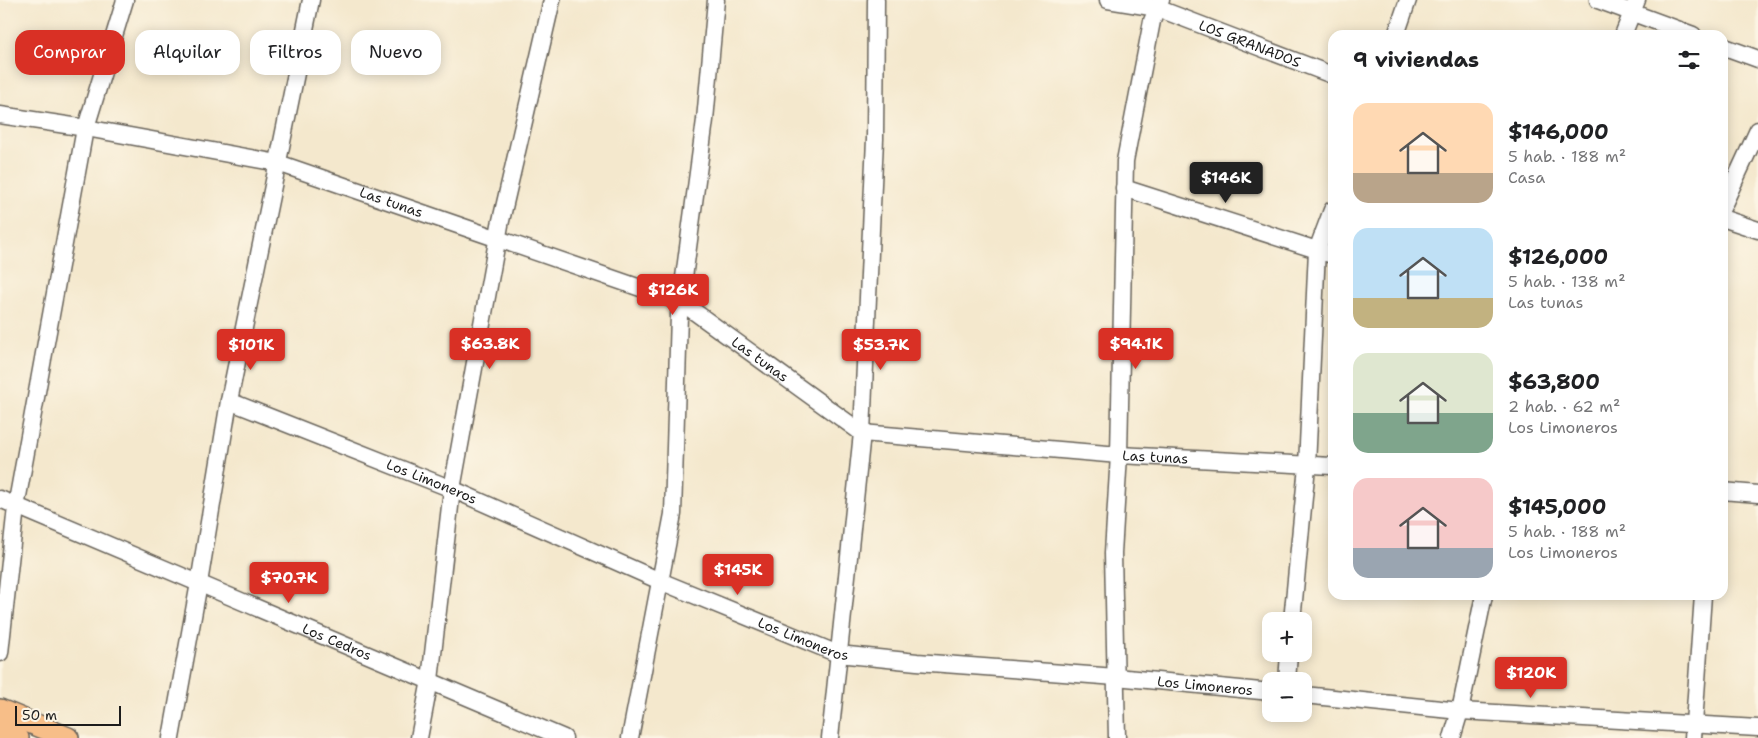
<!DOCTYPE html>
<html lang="es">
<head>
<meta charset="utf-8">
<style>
	body { margin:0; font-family:"Shantell Sans",sans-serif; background:#f2f2f2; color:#202124; height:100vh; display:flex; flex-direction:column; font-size:19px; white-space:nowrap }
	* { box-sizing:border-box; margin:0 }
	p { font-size:16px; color:#757577 }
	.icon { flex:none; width:28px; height:28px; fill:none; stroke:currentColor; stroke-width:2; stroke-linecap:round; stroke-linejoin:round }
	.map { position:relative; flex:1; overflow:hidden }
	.drawer { position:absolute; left:1328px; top:30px; width:400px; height:570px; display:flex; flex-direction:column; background:#fff; border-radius:15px; box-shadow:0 2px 12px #0003 }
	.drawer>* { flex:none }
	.banner { position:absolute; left:15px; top:30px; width:475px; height:45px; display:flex; gap:10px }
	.buttons { position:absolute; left:1262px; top:612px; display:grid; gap:10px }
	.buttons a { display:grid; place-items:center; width:50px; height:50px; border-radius:10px; background:#fff; box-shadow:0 2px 12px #0003; font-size:25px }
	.scale { position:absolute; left:15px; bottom:12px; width:106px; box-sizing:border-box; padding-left:5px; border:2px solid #1c1c1c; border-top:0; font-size:14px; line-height:18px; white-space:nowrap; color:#1c1c1c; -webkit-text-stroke:4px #fcf5e5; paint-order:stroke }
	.price { position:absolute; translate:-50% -42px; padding:0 11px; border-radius:5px; background:#d93025; color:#fff; font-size:16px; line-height:32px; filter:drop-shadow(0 1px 2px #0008) }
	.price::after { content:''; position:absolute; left:50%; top:30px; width:15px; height:11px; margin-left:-8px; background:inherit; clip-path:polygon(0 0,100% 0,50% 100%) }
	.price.active { background:#222; color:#fff }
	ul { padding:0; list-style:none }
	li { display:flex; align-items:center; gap:15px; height:125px; padding:0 25px }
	li span { display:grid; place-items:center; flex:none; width:140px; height:100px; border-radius:15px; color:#555 }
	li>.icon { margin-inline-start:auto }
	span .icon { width:60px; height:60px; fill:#fffc; stroke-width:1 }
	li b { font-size:21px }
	h2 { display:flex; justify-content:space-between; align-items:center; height:60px; padding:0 25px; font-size:21px }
	.chip { padding:0 18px; border-radius:15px; background:#fff; box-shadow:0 2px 12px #0003; font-size:18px; line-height:45px }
	.chip.active { background:#d93025; color:#fff }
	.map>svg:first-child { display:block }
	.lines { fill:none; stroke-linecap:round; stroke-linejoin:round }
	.minor-casing { stroke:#68635a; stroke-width:19 }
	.major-casing { stroke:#68635a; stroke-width:24 }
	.minor { stroke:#fff; stroke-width:16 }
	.major { stroke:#f7be88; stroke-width:21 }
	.labels { text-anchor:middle; stroke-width:4; stroke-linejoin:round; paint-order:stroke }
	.street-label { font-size:14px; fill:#1c1c1c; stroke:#fcf5e5 }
</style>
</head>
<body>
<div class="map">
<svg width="1758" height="738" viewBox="0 0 1758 738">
	<rect width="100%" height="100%" fill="#fcf5e5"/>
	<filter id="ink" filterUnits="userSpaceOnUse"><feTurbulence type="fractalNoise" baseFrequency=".02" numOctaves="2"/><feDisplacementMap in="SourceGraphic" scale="10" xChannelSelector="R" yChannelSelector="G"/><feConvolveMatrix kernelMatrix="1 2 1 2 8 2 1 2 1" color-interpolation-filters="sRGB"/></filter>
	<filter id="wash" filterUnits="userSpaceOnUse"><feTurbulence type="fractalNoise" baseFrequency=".0096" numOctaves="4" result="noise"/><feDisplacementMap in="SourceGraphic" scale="20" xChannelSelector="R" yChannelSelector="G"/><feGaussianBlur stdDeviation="1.12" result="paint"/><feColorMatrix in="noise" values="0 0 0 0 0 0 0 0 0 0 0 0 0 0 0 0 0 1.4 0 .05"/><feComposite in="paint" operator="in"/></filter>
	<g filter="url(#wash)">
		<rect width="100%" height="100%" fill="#f4e8cd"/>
	</g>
	<g filter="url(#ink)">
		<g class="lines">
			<g class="minor-casing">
				<g id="minor">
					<path id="s1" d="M 1108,0 L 1157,8 L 1332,75"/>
					<polyline points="1598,0 1693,35"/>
					<polyline points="1396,35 1408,0"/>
					<polyline points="1623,35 1637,0"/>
					<polyline points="1722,46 1758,59"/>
					<path id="s2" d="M 0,115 L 86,128 L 278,163 L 681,302 L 862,433 L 1119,455 L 1332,466"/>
					<polyline points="1124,188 1317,250 1332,210"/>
					<polyline points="1722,208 1758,130"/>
					<polyline points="1722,218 1758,230"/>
					<path id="s3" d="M 229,401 L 452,489 L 660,581 L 838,654 L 917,662 L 1116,677 L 1271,692"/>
					<polyline points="1722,491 1758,494"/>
					<path id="s4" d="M 0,499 L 564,738"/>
					<polyline points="1292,621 1307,466 1317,250 1332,255"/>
					<polyline points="0,653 16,507 84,134 125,0"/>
					<polyline points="1287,681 1289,654"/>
					<polyline points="1304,695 1460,711 1758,728"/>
					<polyline points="171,738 199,583 229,401 311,0"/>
					<polyline points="419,738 430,680 452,489 500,225 552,0"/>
					<polyline points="630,738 673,514 679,315 705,120 716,0"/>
					<polyline points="830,738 862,433 875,139 876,0"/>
					<polyline points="1117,738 1113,553 1119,455 1125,161 1152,21 1161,0"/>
					<polyline points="1452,738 1460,711 1484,595"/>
					<polyline points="1693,738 1703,595"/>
				</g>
			</g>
			<g class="major-casing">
				<g id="major">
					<polyline points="0,710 68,738"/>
					<polyline points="0,730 18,738"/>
				</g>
			</g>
			<use href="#minor" class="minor"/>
			<use href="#major" class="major"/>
		</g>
	</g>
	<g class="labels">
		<g class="street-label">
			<text dy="5" stroke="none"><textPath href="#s1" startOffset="149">LOS GRANADOS</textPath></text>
			<text dy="5" stroke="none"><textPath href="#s2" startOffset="402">Las tunas</textPath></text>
			<text dy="5" stroke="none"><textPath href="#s2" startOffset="806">Las tunas</textPath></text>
			<text dy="5" stroke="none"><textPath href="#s2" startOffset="1226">Las tunas</textPath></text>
			<text dy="5" stroke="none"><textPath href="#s3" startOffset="218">Los Limoneros</textPath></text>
			<text dy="5" stroke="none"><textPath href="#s3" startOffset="622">Los Limoneros</textPath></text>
			<text dy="5" stroke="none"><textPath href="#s4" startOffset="366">Los Cedros</textPath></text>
			<text dy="5" stroke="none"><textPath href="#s3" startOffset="1028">Los Limoneros</textPath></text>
		</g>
	</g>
</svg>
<div class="buttons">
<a>+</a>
<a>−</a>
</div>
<div class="scale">50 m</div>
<b class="price active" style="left:1226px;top:204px">$146K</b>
<b class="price" style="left:673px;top:316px">$126K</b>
<b class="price" style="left:490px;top:370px">$63.8K</b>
<b class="price" style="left:1136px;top:370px">$94.1K</b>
<b class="price" style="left:251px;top:371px">$101K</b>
<b class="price" style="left:881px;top:371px">$53.7K</b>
<b class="price" style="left:738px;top:596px">$145K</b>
<b class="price" style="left:289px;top:604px">$70.7K</b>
<b class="price" style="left:1531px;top:699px">$120K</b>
<div class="banner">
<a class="chip active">Comprar</a>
<a class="chip">Alquilar</a>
<a class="chip">Filtros</a>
<a class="chip">Nuevo</a>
</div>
<section class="drawer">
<h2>9 viviendas<svg class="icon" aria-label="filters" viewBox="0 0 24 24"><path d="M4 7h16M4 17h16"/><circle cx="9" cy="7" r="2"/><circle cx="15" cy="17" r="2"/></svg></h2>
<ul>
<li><span style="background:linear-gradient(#ffd9b3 70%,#b9a48a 0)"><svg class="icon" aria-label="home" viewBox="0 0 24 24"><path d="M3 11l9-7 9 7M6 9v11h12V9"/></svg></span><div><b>$146,000</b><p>5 hab. · 188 m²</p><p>Casa</p></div></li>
<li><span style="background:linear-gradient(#bfe0f5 70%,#c2b280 0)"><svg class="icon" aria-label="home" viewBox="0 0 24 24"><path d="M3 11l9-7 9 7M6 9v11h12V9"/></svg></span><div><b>$126,000</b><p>5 hab. · 138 m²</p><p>Las tunas</p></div></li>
<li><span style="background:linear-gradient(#dfe7d0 60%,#7fa58c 0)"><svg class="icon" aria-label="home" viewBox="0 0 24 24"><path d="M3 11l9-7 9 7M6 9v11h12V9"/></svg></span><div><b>$63,800</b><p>2 hab. · 62 m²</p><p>Los Limoneros</p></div></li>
<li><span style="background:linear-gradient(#f6c9c9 70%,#9aa5b1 0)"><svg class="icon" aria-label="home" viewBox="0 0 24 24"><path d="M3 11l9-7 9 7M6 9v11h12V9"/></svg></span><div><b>$145,000</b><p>5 hab. · 188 m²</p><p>Los Limoneros</p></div></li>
</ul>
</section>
</div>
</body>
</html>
